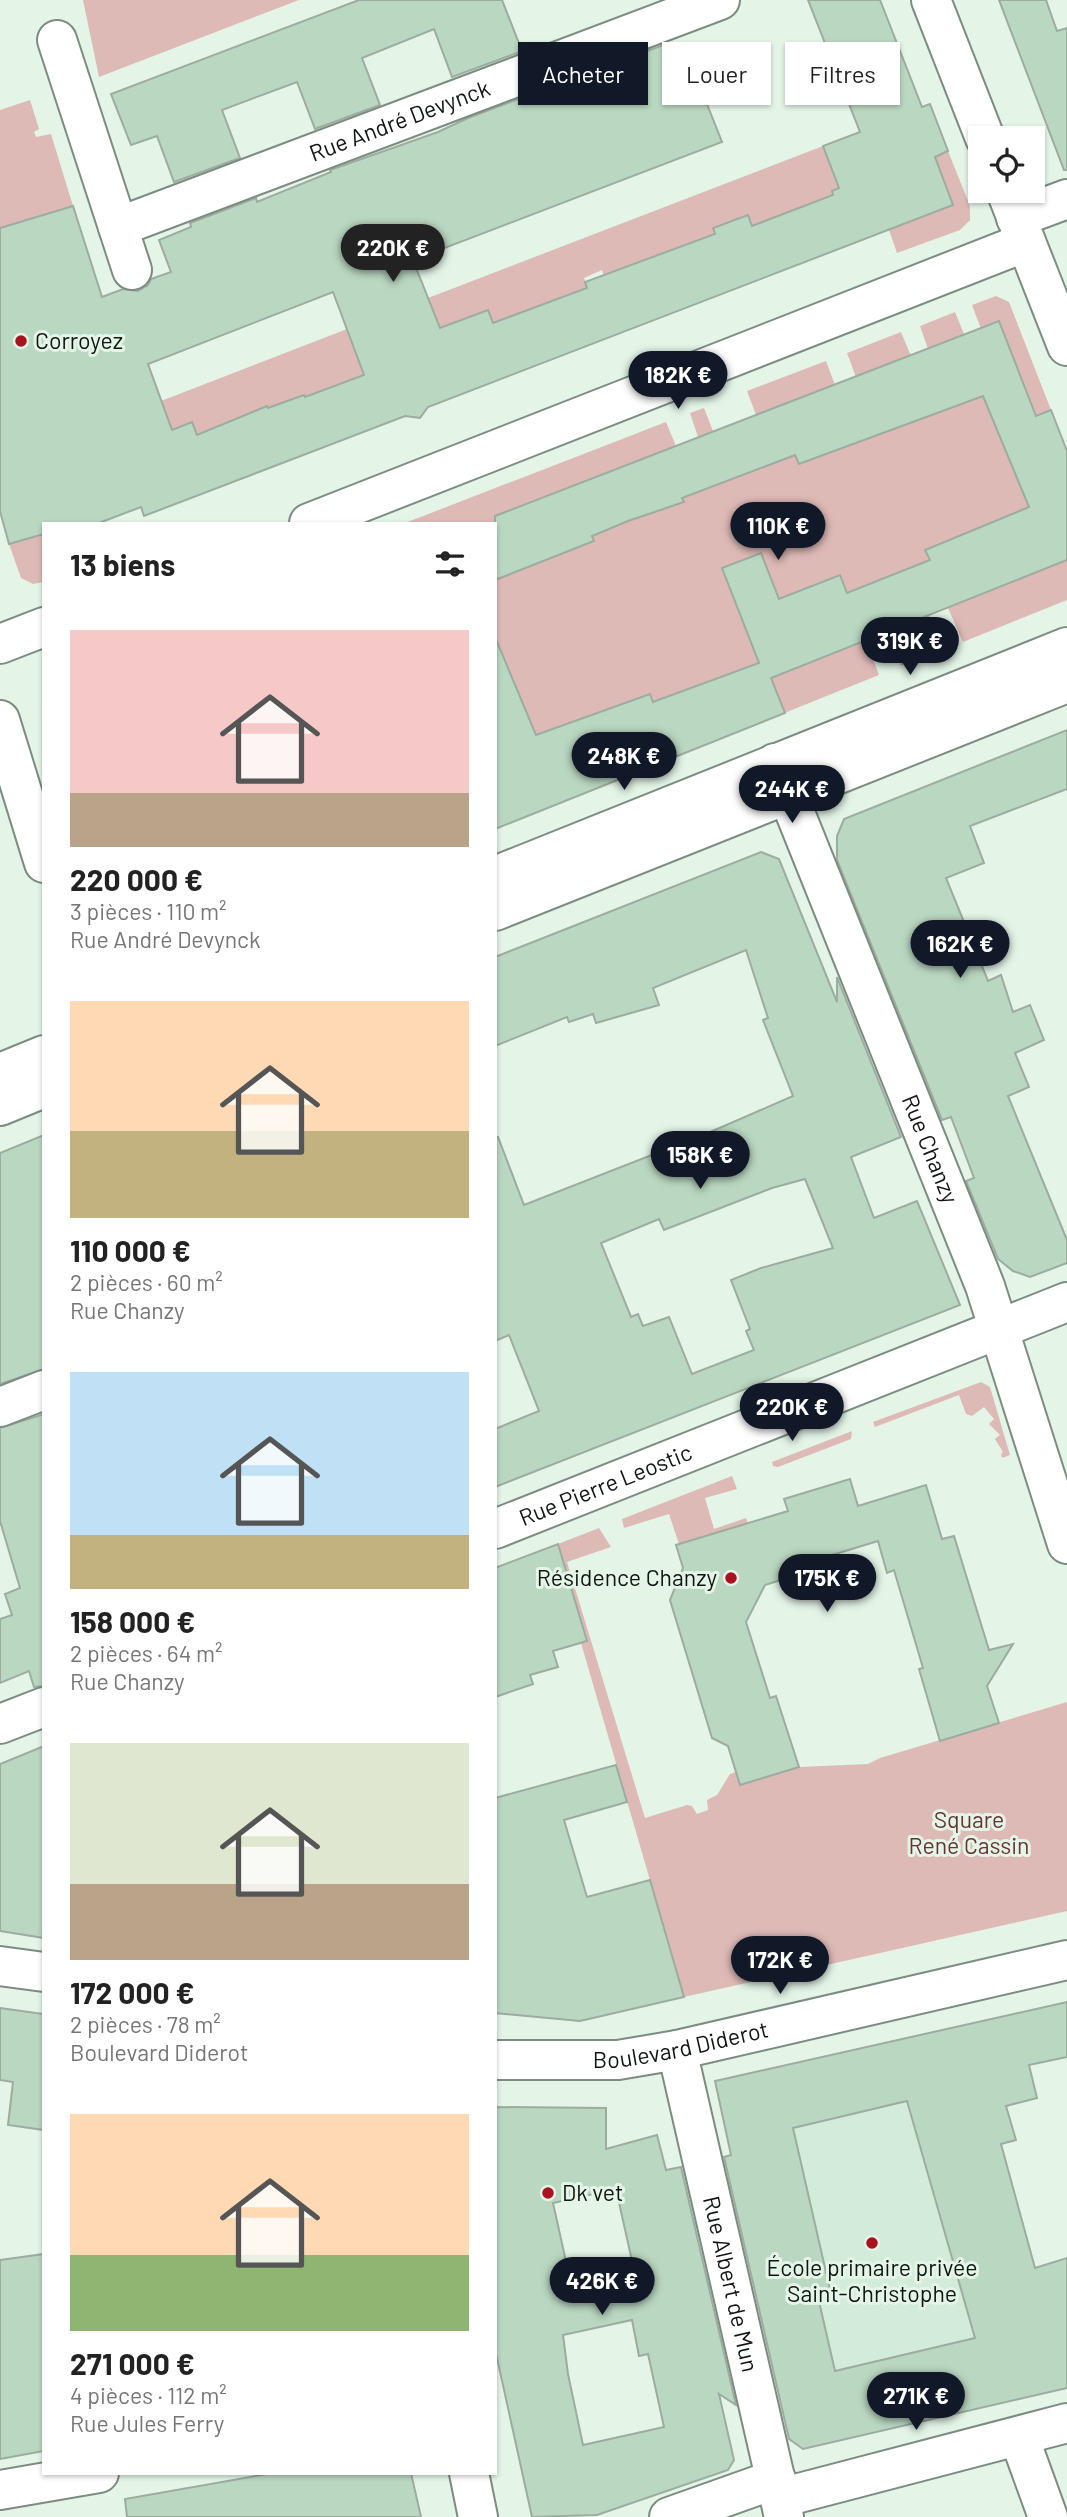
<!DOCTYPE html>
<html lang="fr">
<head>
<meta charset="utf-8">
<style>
	body { margin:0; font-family:Barlow,sans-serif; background:#f2f2f2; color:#222; height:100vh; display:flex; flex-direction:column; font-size:26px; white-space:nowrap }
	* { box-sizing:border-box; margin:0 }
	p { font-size:23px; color:#767676 }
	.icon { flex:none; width:38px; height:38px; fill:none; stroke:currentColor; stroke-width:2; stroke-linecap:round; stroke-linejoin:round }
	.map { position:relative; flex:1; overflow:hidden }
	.drawer { position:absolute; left:42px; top:522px; width:455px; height:1953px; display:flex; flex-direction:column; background:#fff; border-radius:0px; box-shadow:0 2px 5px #0004 }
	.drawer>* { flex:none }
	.banner { position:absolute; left:518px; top:42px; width:443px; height:63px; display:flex; gap:14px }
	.controls { position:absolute; left:968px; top:126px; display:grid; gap:14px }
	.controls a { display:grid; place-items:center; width:77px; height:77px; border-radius:0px; background:#fff; box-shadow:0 2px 5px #0004; font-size:35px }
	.price { position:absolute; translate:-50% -60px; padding:0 16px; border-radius:24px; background:#111827; color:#fff; font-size:23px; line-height:46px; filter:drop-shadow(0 2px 4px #0008) }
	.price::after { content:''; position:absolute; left:50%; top:42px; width:21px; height:16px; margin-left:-10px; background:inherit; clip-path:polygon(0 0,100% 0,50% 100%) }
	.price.selected { background:#222; color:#fff }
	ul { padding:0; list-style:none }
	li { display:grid; align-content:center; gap:14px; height:371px; padding:0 28px }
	li span { display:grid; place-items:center; height:217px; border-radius:0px; color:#555 }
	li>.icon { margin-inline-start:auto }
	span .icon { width:126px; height:126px; fill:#fffc; stroke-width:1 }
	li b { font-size:30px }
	h2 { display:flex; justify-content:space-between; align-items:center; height:84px; padding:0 28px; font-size:30px }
	.chip { padding:0 24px; border-radius:0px; background:#fff; box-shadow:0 2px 5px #0004; font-size:24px; line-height:63px }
	.chip.selected { background:#111827; color:#fff }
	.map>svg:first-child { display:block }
	.built { fill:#d3ebd9 }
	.green { fill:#debab7 }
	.building { fill:#bad7c1; stroke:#9caca0; stroke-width:2; fill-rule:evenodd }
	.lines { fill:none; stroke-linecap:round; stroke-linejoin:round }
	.minor-casing { stroke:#7c8c80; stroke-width:42 }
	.major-casing { stroke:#7c8c80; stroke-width:42 }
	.minor { stroke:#fff; stroke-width:38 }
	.major { stroke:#fff; stroke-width:38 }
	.poi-dot { fill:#a91321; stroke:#e4f5e8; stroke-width:2.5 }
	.labels { text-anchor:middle; stroke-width:6; stroke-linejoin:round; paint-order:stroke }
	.street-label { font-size:23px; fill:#0f1510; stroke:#e4f5e8 }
	.poi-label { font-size:23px; fill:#0f1510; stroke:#e4f5e8; text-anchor:start }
	.park-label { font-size:23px; fill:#673431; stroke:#e4f5e8 }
</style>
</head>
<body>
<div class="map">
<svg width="1067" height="2517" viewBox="0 0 1067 2517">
	<rect width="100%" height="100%" fill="#e4f5e8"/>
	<polygon class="built" points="942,2030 1038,2395 803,2449 793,2442 715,2081"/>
	<g class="green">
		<polygon points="83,0 299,0 99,77"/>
		<polygon points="30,100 39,129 34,132 36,137 51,134 73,206 28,220 0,288 0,110"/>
		<polygon points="823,146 868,177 832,191 852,244 830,253 811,204 752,226 747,215 713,228 716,236 604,276 602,270 584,278 588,289 493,323 488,310 418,338 428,298"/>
		<polygon points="948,151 970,206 970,220 960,230 897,253 889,230 953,205 935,157"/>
		<polygon points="996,296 1009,302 1067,451 1067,600 963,642 948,608 929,615 943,650 901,666 886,632 866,640 879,675 495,829 495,523 405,523 666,422 676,446 698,437 690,413 704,408 713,431 756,415 747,391 826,361 838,393 859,385 847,353 901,332 911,356 928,349 920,326 955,312 964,334 981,329 972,305"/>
		<polygon points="347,329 364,375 305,397 304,395 268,408 267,406 233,420 233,424 198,438 192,422 157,435 166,413 161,401"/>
		<polygon points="44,534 44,582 33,584 21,578 9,544"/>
		<polygon points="981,1382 990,1387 1010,1455 1002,1458 1001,1454 1003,1452 995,1439 1000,1435 989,1424 994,1419 984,1407 972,1416 966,1414 959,1395 875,1427 873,1422"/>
		<polygon points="852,1431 851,1439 778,1467 773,1466 772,1462"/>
		<polygon points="732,1476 737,1489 705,1498 714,1529 746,1518 748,1523 679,1544 669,1514 624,1528 622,1519"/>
		<polygon points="599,1528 611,1547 567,1562 645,1818 687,1805 692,1806 697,1814 708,1810 707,1800 717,1795 730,1774 736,1772 740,1785 799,1767 868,1764 880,1758 1067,1702 1067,1911 684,1997 581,1643 586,1640 558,1544"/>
	</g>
	<g class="building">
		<polygon points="359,0 502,0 522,51 452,77 434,29 362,58 380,105 315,129 297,82 222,110 240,158 174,182 157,136 131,145 111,94"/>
		<path d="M 808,0 L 880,0 L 922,107 L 930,104 L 948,151 L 935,157 L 953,205 L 428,407 L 420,418 L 405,416 L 144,516 L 141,507 L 99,523 L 44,523 L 44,534 L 9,544 L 0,511 L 0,228 L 73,206 L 102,297 L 123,289 L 138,291 L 148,285 L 151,279 L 171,272 L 159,240 L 191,227 L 190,223 L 256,198 L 257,202 L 331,172 L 330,170 L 438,132 L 468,118 L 666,44 L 686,95 L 701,89 L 722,142 L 413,260 L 440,328 L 488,310 L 493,323 L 587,288 L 585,282 L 715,234 L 713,228 L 748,215 L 752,226 L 833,195 L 832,191 L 839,188 L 823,146 L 860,132 ZM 333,292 L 364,375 L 305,397 L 304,395 L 268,408 L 267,406 L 197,435 L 192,422 L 172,430 L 148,364 Z"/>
		<polygon points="999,0 1046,0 1057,31 1067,28 1067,170 1064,170"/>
		<polygon points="999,321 1036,416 1051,410 1067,451 1067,560 771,678 785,713 495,829 495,637 536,735 650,694 653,702 759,663 722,568 761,553 779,599 840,575 847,593 930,560 925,550 1029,507 983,396 799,464 795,455 682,498 684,502 628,521 592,536 594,541 495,580 495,516"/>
		<polygon points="1067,730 1067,789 970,826 984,863 946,878 988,981 1001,975 1013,1012 1030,1005 1044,1040 1015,1053 1029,1087 1008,1096 1067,1240 1067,1263 1030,1277 1013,1271 998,1259 966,1181 974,1178 951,1117 942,1120 837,860 837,836 844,819"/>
		<path d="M 761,852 L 779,859 L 837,1002 L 837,977 L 901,1137 L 851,1157 L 874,1218 L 917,1201 L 960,1305 L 495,1487 L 495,1429 L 539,1411 L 509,1335 L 495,1341 L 495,1137 L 498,1137 L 524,1205 L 708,1133 L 793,1096 L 763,1020 L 768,1018 L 746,950 L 653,988 L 659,1005 L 596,1023 L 593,1014 L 569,1022 L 567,1017 L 495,1046 L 495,957 ZM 805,1179 L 833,1248 L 761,1268 L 731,1280 L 750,1329 L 746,1331 L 754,1350 L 692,1374 L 669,1317 L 643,1326 L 638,1314 L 631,1317 L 601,1243 L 659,1219 L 664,1230 L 772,1188 Z"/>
		<polygon points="44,1135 44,1369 0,1384 0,1153"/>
		<polygon points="44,1414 44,1686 34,1687 29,1671 0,1683 0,1619 12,1615 5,1594 20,1588 0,1521 0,1428"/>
		<polygon points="850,1479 858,1506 926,1485 942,1539 954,1536 989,1650 1013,1644 987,1686 999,1723 940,1741 919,1669 923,1668 894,1570 887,1573 878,1541 816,1560 819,1568 765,1585 746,1622 770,1698 776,1696 799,1767 740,1785 728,1746 712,1738 670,1600 683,1568 676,1545 788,1511 784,1499"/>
		<polygon points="558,1544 587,1641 553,1651 558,1667 530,1675 533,1684 495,1697 495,1568"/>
		<polygon points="44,1746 44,1938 0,1931 0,1764"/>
		<polygon points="616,1765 627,1802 564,1820 587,1897 650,1880 684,1997 580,2021 495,2013 495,1798"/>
		<path d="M 1067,2002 L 1067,2057 L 1029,2065 L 1037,2098 L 1006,2106 L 1016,2140 L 1001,2144 L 1035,2268 L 1067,2258 L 1067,2388 L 803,2449 L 789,2439 L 724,2157 L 731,2155 L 715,2081 ZM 907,2101 L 975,2338 L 835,2371 L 818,2297 L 831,2294 L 793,2128 Z"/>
		<polygon points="0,2008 44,2014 44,2130 8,2125 13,2082 0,2080"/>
		<path d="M 495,2107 L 606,2108 L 606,2149 L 657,2135 L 666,2170 L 681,2167 L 736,2405 L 719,2394 L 734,2460 L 728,2470 L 597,2515 L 532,2517 L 495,2349 ZM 616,2189 L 632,2261 L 569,2275 L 553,2203 ZM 632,2320 L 639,2356 L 648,2354 L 664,2427 L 583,2445 L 568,2374 L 563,2335 Z"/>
		<polygon points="44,2254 44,2451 0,2459 0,2260"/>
		<polygon points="273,2473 411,2473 421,2517 127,2517 125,2499"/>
	</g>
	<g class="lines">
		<g class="minor-casing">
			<g id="minor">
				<polyline points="931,0 985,138"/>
				<polyline points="57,40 132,270"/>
				<polyline points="1006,191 1067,346"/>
				<polyline points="1016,218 1067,199"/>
				<path id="s1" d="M 118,227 L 720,0"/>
				<polyline points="309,523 1026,242"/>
				<polyline points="0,644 44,627"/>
				<polyline points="0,720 44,863"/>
				<path id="s2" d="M 775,763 L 985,1286 L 1067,1544"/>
				<polyline points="0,1407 44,1390"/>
				<path id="s3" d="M 495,1529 L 1067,1302"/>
				<polyline points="0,1724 44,1707"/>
				<polyline points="0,1966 44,1972"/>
				<path id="s4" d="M 677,2050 L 784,2517"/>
				<path id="s5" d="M 495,2060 L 618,2060 L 677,2050 L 1067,1960"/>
				<polyline points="1019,2437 1048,2517"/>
				<polyline points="0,2490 99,2473"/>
				<polyline points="780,2498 1067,2423"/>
				<polyline points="669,2517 776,2479"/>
			</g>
		</g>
		<g class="major-casing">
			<g id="major">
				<polyline points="495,876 1067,647"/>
				<polyline points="495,911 1067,683"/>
				<polyline points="0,1073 44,1055"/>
				<polyline points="0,1106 44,1088"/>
				<polyline points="469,2473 478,2517"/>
			</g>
		</g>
		<use href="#minor" class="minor"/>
		<use href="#major" class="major"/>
	</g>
	<g class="poi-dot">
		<circle cx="21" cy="341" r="7"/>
		<circle cx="731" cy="1578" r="7"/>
		<circle cx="548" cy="2193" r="7"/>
		<circle cx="872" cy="2243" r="7"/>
	</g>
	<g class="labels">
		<g class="street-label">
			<text dy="8" stroke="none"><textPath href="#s1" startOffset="301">Rue André Devynck</textPath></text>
			<text dy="8" stroke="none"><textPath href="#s2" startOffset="416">Rue Chanzy</textPath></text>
			<text dy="8" stroke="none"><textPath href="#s3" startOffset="119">Rue Pierre Leostic</textPath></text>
			<text dy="8" stroke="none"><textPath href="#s5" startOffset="187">Boulevard Diderot</textPath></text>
			<text dy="8" stroke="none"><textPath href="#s4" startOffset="240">Rue Albert de Mun</textPath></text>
		</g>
		<g class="poi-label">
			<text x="35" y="349">Corroyez</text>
			<text x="717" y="1586" text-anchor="end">Résidence Chanzy</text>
			<text x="562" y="2201">Dk vet</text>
			<text x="872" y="2276" text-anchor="middle">École primaire privée<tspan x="872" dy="26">Saint-Christophe</tspan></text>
		</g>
		<g class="park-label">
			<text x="969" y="1828">Square<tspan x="969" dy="26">René Cassin</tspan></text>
		</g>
	</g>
</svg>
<div class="controls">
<a><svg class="icon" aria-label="locate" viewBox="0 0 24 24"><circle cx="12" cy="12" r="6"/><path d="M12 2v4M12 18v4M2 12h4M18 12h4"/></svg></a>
</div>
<b class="price selected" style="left:393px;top:284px">220K €</b>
<b class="price" style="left:678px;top:411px">182K €</b>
<b class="price" style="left:778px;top:562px">110K €</b>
<b class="price" style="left:910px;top:677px">319K €</b>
<b class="price" style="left:624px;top:792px">248K €</b>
<b class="price" style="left:792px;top:825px">244K €</b>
<b class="price" style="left:960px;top:980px">162K €</b>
<b class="price" style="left:700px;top:1191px">158K €</b>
<b class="price" style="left:792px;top:1443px">220K €</b>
<b class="price" style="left:827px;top:1614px">175K €</b>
<b class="price" style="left:780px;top:1996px">172K €</b>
<b class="price" style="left:602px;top:2317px">426K €</b>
<b class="price" style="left:916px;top:2432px">271K €</b>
<div class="banner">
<a class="chip selected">Acheter</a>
<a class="chip">Louer</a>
<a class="chip">Filtres</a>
</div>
<section class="drawer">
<h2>13 biens<svg class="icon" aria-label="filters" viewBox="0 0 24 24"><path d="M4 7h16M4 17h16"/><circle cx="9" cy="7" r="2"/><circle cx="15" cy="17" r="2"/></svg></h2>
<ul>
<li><span style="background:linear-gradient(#f6c9c9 75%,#b9a48a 0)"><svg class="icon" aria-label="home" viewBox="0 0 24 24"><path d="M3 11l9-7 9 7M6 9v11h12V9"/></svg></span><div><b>220 000 €</b><p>3 pièces · 110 m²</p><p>Rue André Devynck</p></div></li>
<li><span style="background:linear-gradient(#ffd9b3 60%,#c2b280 0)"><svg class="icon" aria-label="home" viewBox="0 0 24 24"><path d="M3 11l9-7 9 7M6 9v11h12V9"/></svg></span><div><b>110 000 €</b><p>2 pièces · 60 m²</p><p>Rue Chanzy</p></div></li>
<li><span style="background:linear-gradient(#bfe0f5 75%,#c2b280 0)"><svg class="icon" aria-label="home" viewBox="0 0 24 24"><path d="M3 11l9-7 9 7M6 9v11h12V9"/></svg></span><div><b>158 000 €</b><p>2 pièces · 64 m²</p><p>Rue Chanzy</p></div></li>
<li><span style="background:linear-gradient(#dfe7d0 65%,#b9a48a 0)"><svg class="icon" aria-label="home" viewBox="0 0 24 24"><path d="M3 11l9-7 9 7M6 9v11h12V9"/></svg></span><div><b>172 000 €</b><p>2 pièces · 78 m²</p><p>Boulevard Diderot</p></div></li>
<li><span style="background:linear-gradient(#ffd9b3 65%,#8fb573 0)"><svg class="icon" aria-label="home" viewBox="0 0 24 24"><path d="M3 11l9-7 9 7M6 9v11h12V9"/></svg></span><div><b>271 000 €</b><p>4 pièces · 112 m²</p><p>Rue Jules Ferry</p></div></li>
</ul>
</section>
</div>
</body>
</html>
